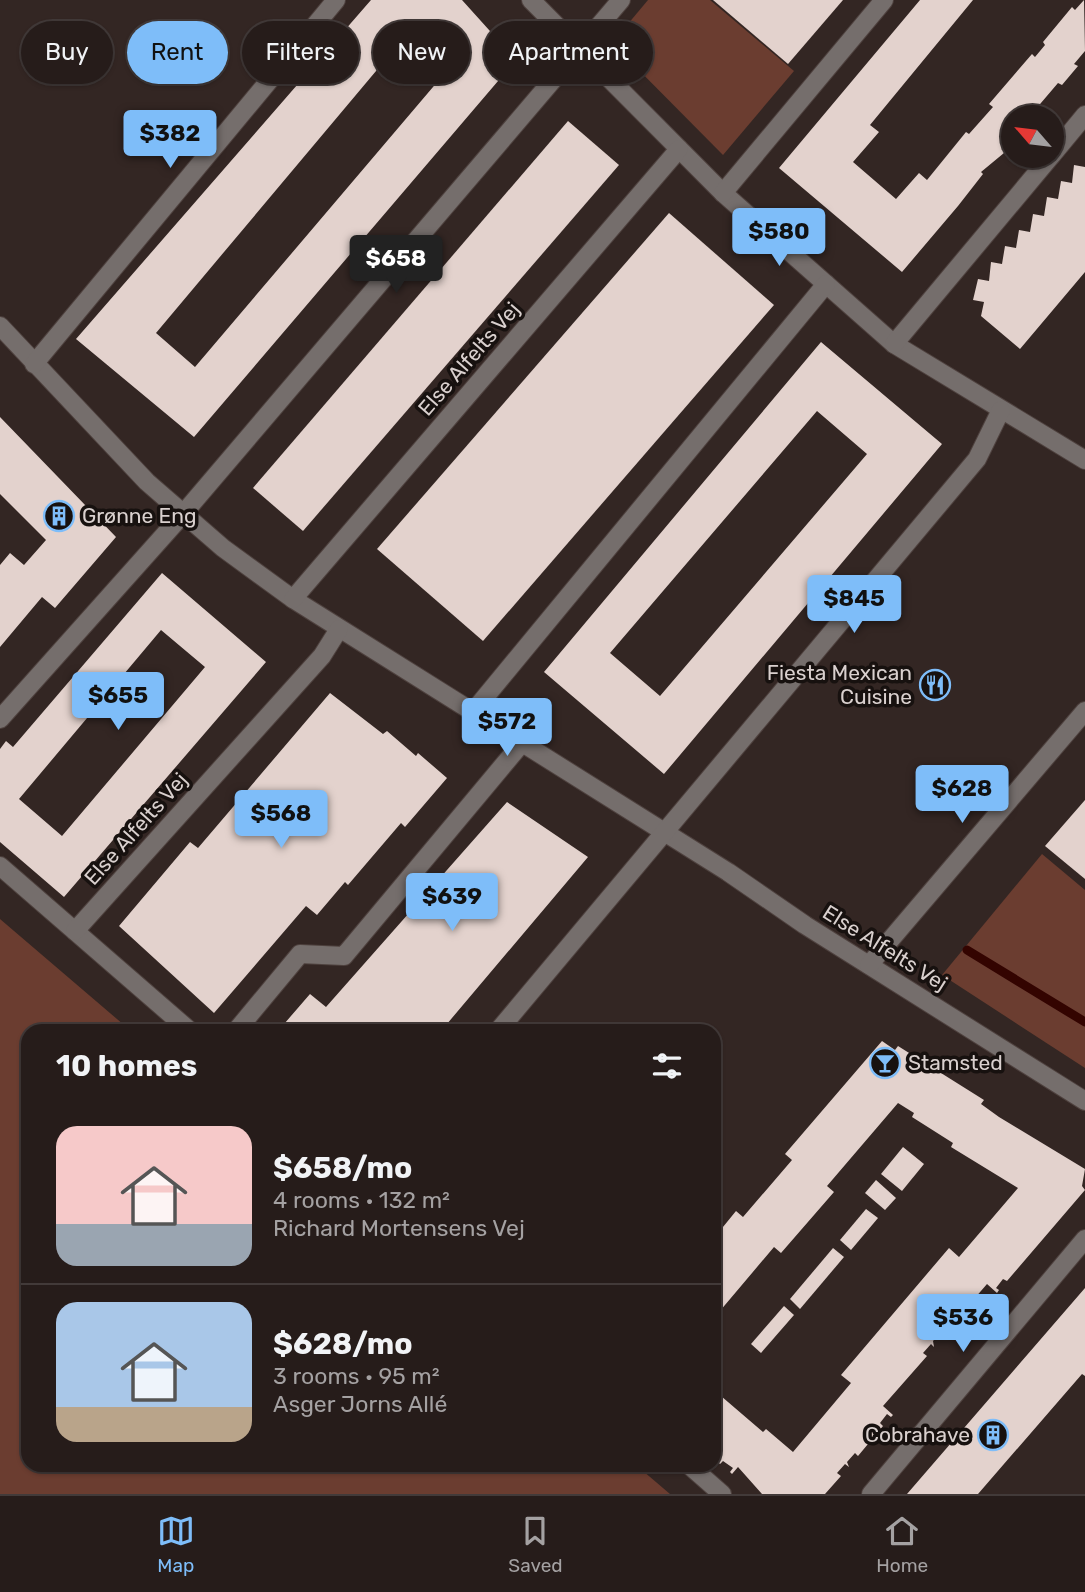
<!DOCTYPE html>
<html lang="en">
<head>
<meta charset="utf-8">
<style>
	body { margin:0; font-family:Rubik,sans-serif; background:#322927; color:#f1f3f6; height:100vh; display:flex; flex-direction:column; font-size:26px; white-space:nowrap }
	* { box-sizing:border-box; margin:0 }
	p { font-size:23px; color:#a4a1a2 }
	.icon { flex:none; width:38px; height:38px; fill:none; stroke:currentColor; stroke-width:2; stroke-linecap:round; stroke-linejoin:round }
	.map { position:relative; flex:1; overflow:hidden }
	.details { position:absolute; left:21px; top:1024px; width:700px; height:448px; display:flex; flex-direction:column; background:#261c1a; border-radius:21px; box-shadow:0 2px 5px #0004,0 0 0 2px #423a39 }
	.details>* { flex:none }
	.top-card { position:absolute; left:21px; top:21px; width:700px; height:63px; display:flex; gap:14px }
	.needle { width:46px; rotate:298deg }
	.buttons { position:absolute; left:1001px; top:105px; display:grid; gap:14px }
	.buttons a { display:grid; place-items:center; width:63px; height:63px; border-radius:50%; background:#261c1a; box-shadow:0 2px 5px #0004,0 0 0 2px #423a39; font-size:35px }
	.price { position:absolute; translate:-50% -60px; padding:0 16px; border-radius:7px; background:#7ebdf9; color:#111; font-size:23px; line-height:46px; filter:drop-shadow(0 2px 4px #0008) }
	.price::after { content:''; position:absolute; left:50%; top:42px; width:21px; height:16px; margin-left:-10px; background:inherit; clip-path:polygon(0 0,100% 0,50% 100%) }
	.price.selected { background:#222; color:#fff }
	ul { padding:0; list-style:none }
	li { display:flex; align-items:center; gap:21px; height:175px; padding:0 35px }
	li+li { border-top:2px solid #423a39 }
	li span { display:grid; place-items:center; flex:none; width:196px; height:140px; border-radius:21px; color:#555 }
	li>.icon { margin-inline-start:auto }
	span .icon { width:84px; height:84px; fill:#fffc; stroke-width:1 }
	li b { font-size:30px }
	h2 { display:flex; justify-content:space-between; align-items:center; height:84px; padding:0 35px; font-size:30px }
	.pill { padding:0 24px; border-radius:32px; background:#261c1a; box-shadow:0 2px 5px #0004,0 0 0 2px #423a39; font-size:24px; line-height:63px }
	.pill.selected { background:#7ebdf9; color:#111 }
	.menu { display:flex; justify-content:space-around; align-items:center; height:98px; border-top:2px solid #423a39; background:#261c1a; font-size:19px; color:#a4a1a2 }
	.menu a { display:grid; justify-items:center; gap:4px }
	.menu .selected { color:#7ebdf9 }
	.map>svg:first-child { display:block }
	.green { fill:#6b3d30 }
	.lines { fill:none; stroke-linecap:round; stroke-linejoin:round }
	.stream { stroke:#330400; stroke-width:9 }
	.building { fill:#e3d2cd; fill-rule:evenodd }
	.minor-casing { stroke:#4e413e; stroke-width:20 }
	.minor { stroke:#756e6c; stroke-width:18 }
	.labels { text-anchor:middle; stroke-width:7; stroke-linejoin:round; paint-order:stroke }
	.street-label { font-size:21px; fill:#d9d0ce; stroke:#17110f }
	.poi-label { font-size:21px; fill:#d9d0ce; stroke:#17110f; text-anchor:start }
</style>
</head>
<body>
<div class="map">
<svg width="1085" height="1494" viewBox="0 0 1085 1494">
	<rect width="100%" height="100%" fill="#332623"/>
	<g class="green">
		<polygon points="648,0 710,0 794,71 723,155 612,43"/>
		<polygon points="1042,854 1085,890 1085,1068 942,975"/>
		<polygon points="0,919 131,1031 28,1031 28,1465 636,1465 670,1494 0,1494"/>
	</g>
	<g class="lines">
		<polyline class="stream" points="967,950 1085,1022"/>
	</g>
	<g class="building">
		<path d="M 371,0 L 462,0 L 516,60 L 194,437 L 76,339 ZM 413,27 L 450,67 L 195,367 L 156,333 Z"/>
		<polygon points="713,0 843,0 788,64"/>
		<polygon points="920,0 973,0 870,125 879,132 853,162 896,199 919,173 927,180 966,132 969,134 993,107 989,104 1032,54 1035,57 1045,45 1043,42 1072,7 1075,10 1084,0 1085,51 1074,64 1078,66 1062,85 1058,83 1029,117 1013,117 1013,142 1010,148 981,172 983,174 958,206 902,272 779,168"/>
		<polygon points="568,121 619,165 303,531 253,488"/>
		<polygon points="1074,165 1085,167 1085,272 1020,349 981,316 984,302 973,300 978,279 989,281 991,262 1002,264 1005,246 1016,248 1019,230 1030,232 1033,214 1044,216 1047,197 1058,199 1061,181 1072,183"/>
		<polygon points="669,213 774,305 483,641 377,549"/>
		<path d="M 821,342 L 942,444 L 664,774 L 544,672 ZM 817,411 L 867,454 L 660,696 L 610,653 Z"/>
		<polygon points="0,417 116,537 55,608 42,597 0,647 0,565 10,553 24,565 46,540 0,494"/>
		<path d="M 162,573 L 266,662 L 64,897 L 0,842 L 0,749 L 6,741 L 13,747 ZM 161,630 L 205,667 L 62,836 L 19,799 Z"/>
		<polygon points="330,693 383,734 387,731 416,756 418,753 447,778 405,827 401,823 348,885 345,882 317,915 306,906 214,1013 119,926 190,842 198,848"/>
		<polygon points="1085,800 1085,879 1045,846"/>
		<polygon points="507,802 588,857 441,1031 278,1031 310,994 326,1007"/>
		<polygon points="882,1041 895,1050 898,1046 984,1100 981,1104 999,1117 1085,1169 1082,1186 1085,1190 1007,1281 1003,1279 996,1288 999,1290 997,1293 987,1284 943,1335 941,1332 933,1341 934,1347 931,1344 923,1353 927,1356 883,1406 893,1415 891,1417 887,1414 880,1423 883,1426 858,1456 855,1453 847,1462 849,1467 845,1464 837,1473 841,1476 825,1494 762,1494 738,1467 732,1474 730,1472 733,1468 723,1461 720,1464 714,1459 714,1390 763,1432 766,1429 793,1452 851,1383 841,1375 949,1248 959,1257 1018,1188 951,1147 953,1143 912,1117 914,1113 898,1103 827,1186 834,1192 781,1253 774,1247 714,1318 714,1238 736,1211 743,1217 792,1160 785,1154"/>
		<polygon points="903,1147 924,1164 902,1191 881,1174"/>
		<polygon points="876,1180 896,1198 885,1210 865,1193"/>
		<polygon points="866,1209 878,1218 851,1250 840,1240"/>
		<polygon points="833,1248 844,1257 800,1309 790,1299"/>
		<polygon points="1085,1288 1085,1376 1082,1374 978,1494 907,1494"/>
		<polygon points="784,1306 794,1315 761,1353 751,1344"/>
	</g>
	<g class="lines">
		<g class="minor-casing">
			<g id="minor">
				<polyline points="531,0 723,193 894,344 1085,460"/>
				<polyline points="1052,155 1085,115"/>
				<polyline points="723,193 884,0"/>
				<polyline points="0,326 147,482 223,548 293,599 728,872 805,925 1085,1101"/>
				<polyline points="894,344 1051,156"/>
				<polyline points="34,364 336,0"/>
				<polyline points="293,599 679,149"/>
				<polyline points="472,713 826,284"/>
				<polyline points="0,719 183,514 621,0"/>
				<polyline points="0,866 190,1031"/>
				<polyline points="75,931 322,656 339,629"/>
				<polyline points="869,965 1085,711"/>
				<polyline points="236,1031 300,954 344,956 521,744"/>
				<polyline points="498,1031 977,459 1001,410"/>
				<polyline points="689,1465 722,1494"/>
				<polyline points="871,1494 1085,1239"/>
			</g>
		</g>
		<use href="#minor" class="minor"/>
	</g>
	<defs>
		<g id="building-ring" transform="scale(1.575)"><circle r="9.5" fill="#17110f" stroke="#7ebdf9" stroke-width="1.5"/><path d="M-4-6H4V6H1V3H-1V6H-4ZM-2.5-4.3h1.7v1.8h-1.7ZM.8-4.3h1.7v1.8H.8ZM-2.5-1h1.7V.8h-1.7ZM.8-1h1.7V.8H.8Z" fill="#7ebdf9"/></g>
		<g id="restaurant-ring" transform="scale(1.575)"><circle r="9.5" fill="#17110f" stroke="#7ebdf9" stroke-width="1.5"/><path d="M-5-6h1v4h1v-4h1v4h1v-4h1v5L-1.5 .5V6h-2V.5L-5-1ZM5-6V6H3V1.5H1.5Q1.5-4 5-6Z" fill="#7ebdf9"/></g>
		<g id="bar-ring" transform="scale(1.575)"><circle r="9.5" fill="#17110f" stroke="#7ebdf9" stroke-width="1.5"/><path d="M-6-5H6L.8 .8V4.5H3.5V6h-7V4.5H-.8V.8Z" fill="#7ebdf9"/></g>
	</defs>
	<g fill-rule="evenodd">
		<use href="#building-ring" x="59" y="516"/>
		<use href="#restaurant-ring" x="935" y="685"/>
		<use href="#bar-ring" x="885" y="1063"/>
		<use href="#building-ring" x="993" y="1435"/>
	</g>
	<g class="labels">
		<g class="street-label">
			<text transform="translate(469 359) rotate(-49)" y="7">Else Alfelts Vej</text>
			<text transform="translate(136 829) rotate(-48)" y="7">Else Alfelts Vej</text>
			<text transform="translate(885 948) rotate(32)" y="7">Else Alfelts Vej</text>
		</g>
		<g class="poi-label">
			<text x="82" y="523">Grønne Eng</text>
			<text x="912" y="680" text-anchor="end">Fiesta Mexican<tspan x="912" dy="24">Cuisine</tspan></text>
			<text x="908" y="1070">Stamsted</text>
			<text x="970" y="1442" text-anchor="end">Cobrahave</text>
		</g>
	</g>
</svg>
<div class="buttons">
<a><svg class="needle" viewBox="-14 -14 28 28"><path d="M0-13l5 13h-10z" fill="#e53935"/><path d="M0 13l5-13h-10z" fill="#a4a1a2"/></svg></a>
</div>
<b class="price" style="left:170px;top:170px">$382</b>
<b class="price" style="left:779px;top:268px">$580</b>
<b class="price selected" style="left:396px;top:295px">$658</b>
<b class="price" style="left:854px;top:635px">$845</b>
<b class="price" style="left:118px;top:732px">$655</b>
<b class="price" style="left:507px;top:758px">$572</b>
<b class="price" style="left:962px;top:825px">$628</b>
<b class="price" style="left:281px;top:850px">$568</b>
<b class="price" style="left:452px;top:933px">$639</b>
<b class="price" style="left:963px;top:1354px">$536</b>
<div class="top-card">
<a class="pill">Buy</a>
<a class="pill selected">Rent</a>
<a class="pill">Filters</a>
<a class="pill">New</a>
<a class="pill">Apartment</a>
</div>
<section class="details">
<h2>10 homes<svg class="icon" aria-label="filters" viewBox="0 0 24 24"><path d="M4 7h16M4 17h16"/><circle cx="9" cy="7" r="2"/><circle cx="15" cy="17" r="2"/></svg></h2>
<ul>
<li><span style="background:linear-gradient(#f6c9c9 70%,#9aa5b1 0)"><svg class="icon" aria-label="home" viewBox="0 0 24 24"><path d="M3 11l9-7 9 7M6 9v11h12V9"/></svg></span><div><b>$658/mo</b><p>4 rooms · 132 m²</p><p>Richard Mortensens Vej</p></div></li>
<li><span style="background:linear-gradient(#a9c7e8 75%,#b9a48a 0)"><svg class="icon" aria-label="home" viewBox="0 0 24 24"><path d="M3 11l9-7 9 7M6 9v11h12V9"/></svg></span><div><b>$628/mo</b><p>3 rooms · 95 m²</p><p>Asger Jorns Allé</p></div></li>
</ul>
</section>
</div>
<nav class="menu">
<a class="selected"><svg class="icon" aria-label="map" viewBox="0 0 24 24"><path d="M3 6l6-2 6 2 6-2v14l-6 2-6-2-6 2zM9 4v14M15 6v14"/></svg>Map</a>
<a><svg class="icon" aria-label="saved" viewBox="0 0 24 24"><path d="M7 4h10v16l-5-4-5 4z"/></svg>Saved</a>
<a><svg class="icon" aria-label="home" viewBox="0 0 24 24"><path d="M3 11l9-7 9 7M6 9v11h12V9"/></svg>Home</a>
</nav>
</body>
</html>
